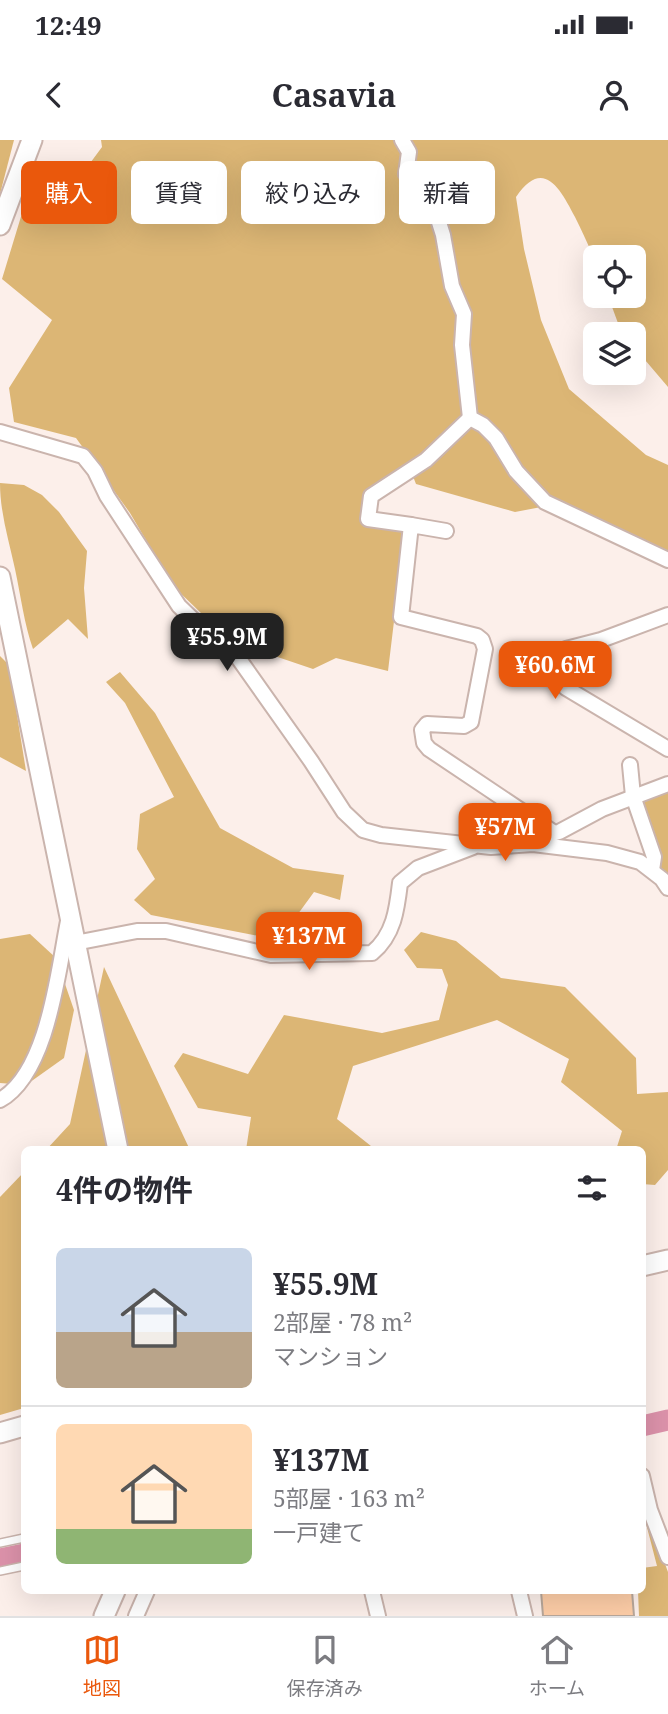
<!DOCTYPE html>
<html lang="ja">
<head>
<meta charset="utf-8">
<style>
	body { margin:0; font-family:"Noto Serif","Noto Sans JP",serif; background:#f7f7f7; color:#2b2b33; height:100vh; display:flex; flex-direction:column; font-size:26px; white-space:nowrap }
	* { box-sizing:border-box; margin:0 }
	p { font-size:23px; color:#7c7c81 }
	.icon { flex:none; width:38px; height:38px; fill:none; stroke:currentColor; stroke-width:2; stroke-linecap:round; stroke-linejoin:round }
	.map { position:relative; flex:1; overflow:hidden }
	.side { position:absolute; left:21px; top:1006px; width:625px; height:448px; display:flex; flex-direction:column; background:#fff; border-radius:10px; box-shadow:0 7px 28px #0002 }
	.side>* { flex:none }
	.top-card { position:absolute; left:21px; top:21px; width:626px; height:63px; display:flex; gap:14px }
	.buttons { position:absolute; left:583px; top:105px; display:grid; gap:14px }
	.buttons a { display:grid; place-items:center; width:63px; height:63px; border-radius:10px; background:#fff; box-shadow:0 7px 28px #0002; font-size:35px }
	.price { position:absolute; translate:-50% -60px; padding:0 16px; border-radius:14px; background:#ea580c; color:#fff; font-size:23px; line-height:46px; filter:drop-shadow(0 2px 4px #0008) }
	.price::after { content:''; position:absolute; left:50%; top:42px; width:21px; height:16px; margin-left:-10px; background:inherit; clip-path:polygon(0 0,100% 0,50% 100%) }
	.price.selected { background:#222; color:#fff }
	ul { padding:0; list-style:none }
	li { display:flex; align-items:center; gap:21px; height:175px; padding:0 35px }
	li+li { border-top:2px solid #e1e1e2 }
	li span { display:grid; place-items:center; flex:none; width:196px; height:140px; border-radius:10px; color:#555 }
	li>.icon { margin-inline-start:auto }
	span .icon { width:84px; height:84px; fill:#fffc; stroke-width:1 }
	li b { font-size:30px }
	h2 { display:flex; justify-content:space-between; align-items:center; height:84px; padding:0 35px; font-size:30px }
	.pill { padding:0 24px; border-radius:10px; background:#fff; box-shadow:0 7px 28px #0002; font-size:24px; line-height:63px }
	.pill.selected { background:#ea580c; color:#fff }
	.status { display:flex; justify-content:space-between; align-items:center; height:49px; padding:0 35px; background:#fff; direction:ltr }
	.status svg { height:19px; fill:currentColor }
	header { display:flex; justify-content:space-between; align-items:center; height:91px; padding:0 35px; background:#fff; font-size:32px; font-weight:700 }
	.tab-bar { display:flex; justify-content:space-around; align-items:center; height:98px; border-top:2px solid #e1e1e2; background:#fff; font-size:19px; color:#7c7c81 }
	.tab-bar a { display:grid; justify-items:center; gap:4px }
	.tab-bar .selected { color:#ea580c }
	.map>svg:first-child { display:block }
	.forest { fill:#dcb675 }
	.lines { fill:none; stroke-linecap:round; stroke-linejoin:round }
	.river { stroke:#dc92aa; stroke-width:21 }
	.building { fill:#fdcda7; stroke:#b8a79a; stroke-width:2 }
	.lane-casing { stroke:#cab4ad; stroke-width:10 }
	.street-casing { stroke:#cab4ad; stroke-width:18 }
	.secondary-casing { stroke:#cab4ad; stroke-width:23 }
	.lane { stroke:#fff; stroke-width:7 }
	.street { stroke:#fff; stroke-width:14 }
	.secondary { stroke:#fff; stroke-width:19 }
</style>
</head>
<body>
<div class="status"><b>12:49</b><svg viewBox="0 0 49 12"><path d="M0 12V9h3v3zM5 12V6h3v6zM10 12V3h3v9zM15 12V0h3v12zM26 1h20v11H26zM47 4h2v5h-2z"/></svg></div>
<header><svg class="icon" aria-label="back" viewBox="0 0 24 24"><path d="M15 5l-7 7 7 7"/></svg>Casavia<svg class="icon" aria-label="person" viewBox="0 0 24 24"><circle cx="12" cy="8" r="4"/><path d="M4 21q1-7 8-7t8 7"/></svg></header>
<div class="map">
<svg width="668" height="1476" viewBox="0 0 668 1476">
	<rect width="100%" height="100%" fill="#fcefea"/>
	<g class="forest">
		<polygon points="0,0 14,0 0,54"/>
		<path d="M 101,0 L 668,0 L 668,247 L 634,207 L 634,194 L 622,194 L 608,156 L 634,156 L 634,117 L 595,117 L 595,121 C 589,106 582,91 575,77 C 560,48 543,17 516,57 L 524,109 L 541,180 L 569,249 L 646,315 L 668,325 L 668,417 L 557,364 L 515,372 L 416,344 L 409,326 L 367,354 L 364,380 L 405,390 L 388,531 L 336,518 L 313,529 L 230,501 L 173,446 L 130,373 L 76,298 L 14,282 L 9,248 L 52,180 L 2,139 L 30,47 L 71,49 L 102,7 Z"/>
		<path d="M 0,343 L 24,345 L 42,355 L 59,372 L 87,411 L 84,448 L 88,499 L 68,479 L 33,509 C 24,483 21,457 15,429 C 9,401 0,373 0,343 Z"/>
		<polygon points="0,516 9,525 26,631 0,617"/>
		<polygon points="120,532 155,573 220,688 293,728 344,735 340,760 314,752 279,800 151,775 134,760 155,739 137,709 140,674 174,657 125,563 106,542"/>
		<polygon points="668,642 668,751 653,727 637,648"/>
		<polygon points="421,792 456,801 501,838 565,847 636,918 637,954 668,952 668,1030 655,1045 642,1044 642,1010 616,1010 622,991 561,942 569,919 497,880 353,926 337,979 376,1010 246,1010 251,977 198,968 174,926 183,913 248,934 284,875 382,893 439,880 448,845 442,829 417,828 404,810"/>
		<polygon points="30,794 56,818 74,870 64,918 26,945 0,943 0,799"/>
		<polygon points="104,827 190,1010 46,1010 70,984"/>
		<polygon points="24,1032 24,1268 0,1275 0,1057"/>
		<polygon points="643,1365 668,1432 668,1476 639,1476 638,1451 642,1451 642,1428 657,1426 642,1368"/>
	</g>
	<g class="lines">
		<g class="river">
			<polyline points="642,1286 668,1280"/>
			<polyline points="0,1419 24,1414"/>
		</g>
	</g>
	<polygon class="building" points="541,1451 632,1451 634,1476 543,1476"/>
	<g class="lines">
		<g class="lane-casing">
			<g id="lane">
				<polyline points="0,1403 24,1398"/>
				<polyline points="0,1431 24,1426"/>
			</g>
		</g>
		<g class="street-casing">
			<g id="street">
				<polyline points="402,0 409,12 406,34 437,76 443,95 452,146 464,174 462,205 470,278 483,285 496,298 516,331 545,362 668,420"/>
				<polyline points="0,292 83,316 95,331 107,356 179,466 206,492 229,505 311,621 344,672 363,690 381,695 491,707 533,704 607,713 640,722 662,739 668,748"/>
				<polyline points="411,385 368,379 371,356 426,320 470,278"/>
				<polyline points="446,391 411,385 401,477 477,496 482,500 485,509 471,582 464,586 427,584 422,590 424,603 429,609 553,692"/>
				<polyline points="668,475 601,500 566,509 554,523 559,541 566,548 668,609"/>
				<polyline points="630,625 633,656 654,717 652,730"/>
				<polyline points="548,695 559,692 602,669 668,644"/>
				<path d="M 75,803 L 137,791 L 166,791 L 271,815 L 372,813 C 394,795 397,769 400,743 L 418,728 L 473,707"/>
				<path d="M 0,960 C 48,933 58,831 68,781"/>
				<polyline points="642,1336 650,1370 668,1417"/>
				<polyline points="372,1451 378,1476"/>
				<polyline points="519,1451 525,1476"/>
				<polyline points="136,1476 147,1451"/>
			</g>
		</g>
		<g class="secondary-casing">
			<g id="secondary">
				<polyline points="0,85 32,0"/>
				<polyline points="0,437 118,1010"/>
				<polyline points="642,1126 668,1120"/>
				<polyline points="0,1293 24,1286"/>
				<polyline points="104,1476 115,1451"/>
			</g>
		</g>
		<use href="#lane" class="lane"/>
		<use href="#street" class="street"/>
		<use href="#secondary" class="secondary"/>
	</g>
</svg>
<div class="buttons">
<a><svg class="icon" aria-label="locate" viewBox="0 0 24 24"><circle cx="12" cy="12" r="6"/><path d="M12 2v4M12 18v4M2 12h4M18 12h4"/></svg></a>
<a><svg class="icon" aria-label="layers" viewBox="0 0 24 24"><path d="M12 4l9 5-9 5-9-5zM3 14l9 5 9-5"/></svg></a>
</div>
<b class="price selected" style="left:227px;top:533px">¥55.9M</b>
<b class="price" style="left:555px;top:561px">¥60.6M</b>
<b class="price" style="left:505px;top:723px">¥57M</b>
<b class="price" style="left:309px;top:832px">¥137M</b>
<div class="top-card">
<a class="pill selected">購入</a>
<a class="pill">賃貸</a>
<a class="pill">絞り込み</a>
<a class="pill">新着</a>
</div>
<section class="side">
<h2>4件の物件<svg class="icon" aria-label="filters" viewBox="0 0 24 24"><path d="M4 7h16M4 17h16"/><circle cx="9" cy="7" r="2"/><circle cx="15" cy="17" r="2"/></svg></h2>
<ul>
<li><span style="background:linear-gradient(#c9d6e8 60%,#b9a48a 0)"><svg class="icon" aria-label="home" viewBox="0 0 24 24"><path d="M3 11l9-7 9 7M6 9v11h12V9"/></svg></span><div><b>¥55.9M</b><p>2部屋 · 78 m²</p><p>マンション</p></div></li>
<li><span style="background:linear-gradient(#ffd9b3 75%,#8fb573 0)"><svg class="icon" aria-label="home" viewBox="0 0 24 24"><path d="M3 11l9-7 9 7M6 9v11h12V9"/></svg></span><div><b>¥137M</b><p>5部屋 · 163 m²</p><p>一戸建て</p></div></li>
</ul>
</section>
</div>
<nav class="tab-bar">
<a class="selected"><svg class="icon" aria-label="map" viewBox="0 0 24 24"><path d="M3 6l6-2 6 2 6-2v14l-6 2-6-2-6 2zM9 4v14M15 6v14"/></svg>地図</a>
<a><svg class="icon" aria-label="saved" viewBox="0 0 24 24"><path d="M7 4h10v16l-5-4-5 4z"/></svg>保存済み</a>
<a><svg class="icon" aria-label="home" viewBox="0 0 24 24"><path d="M3 11l9-7 9 7M6 9v11h12V9"/></svg>ホーム</a>
</nav>
</body>
</html>
